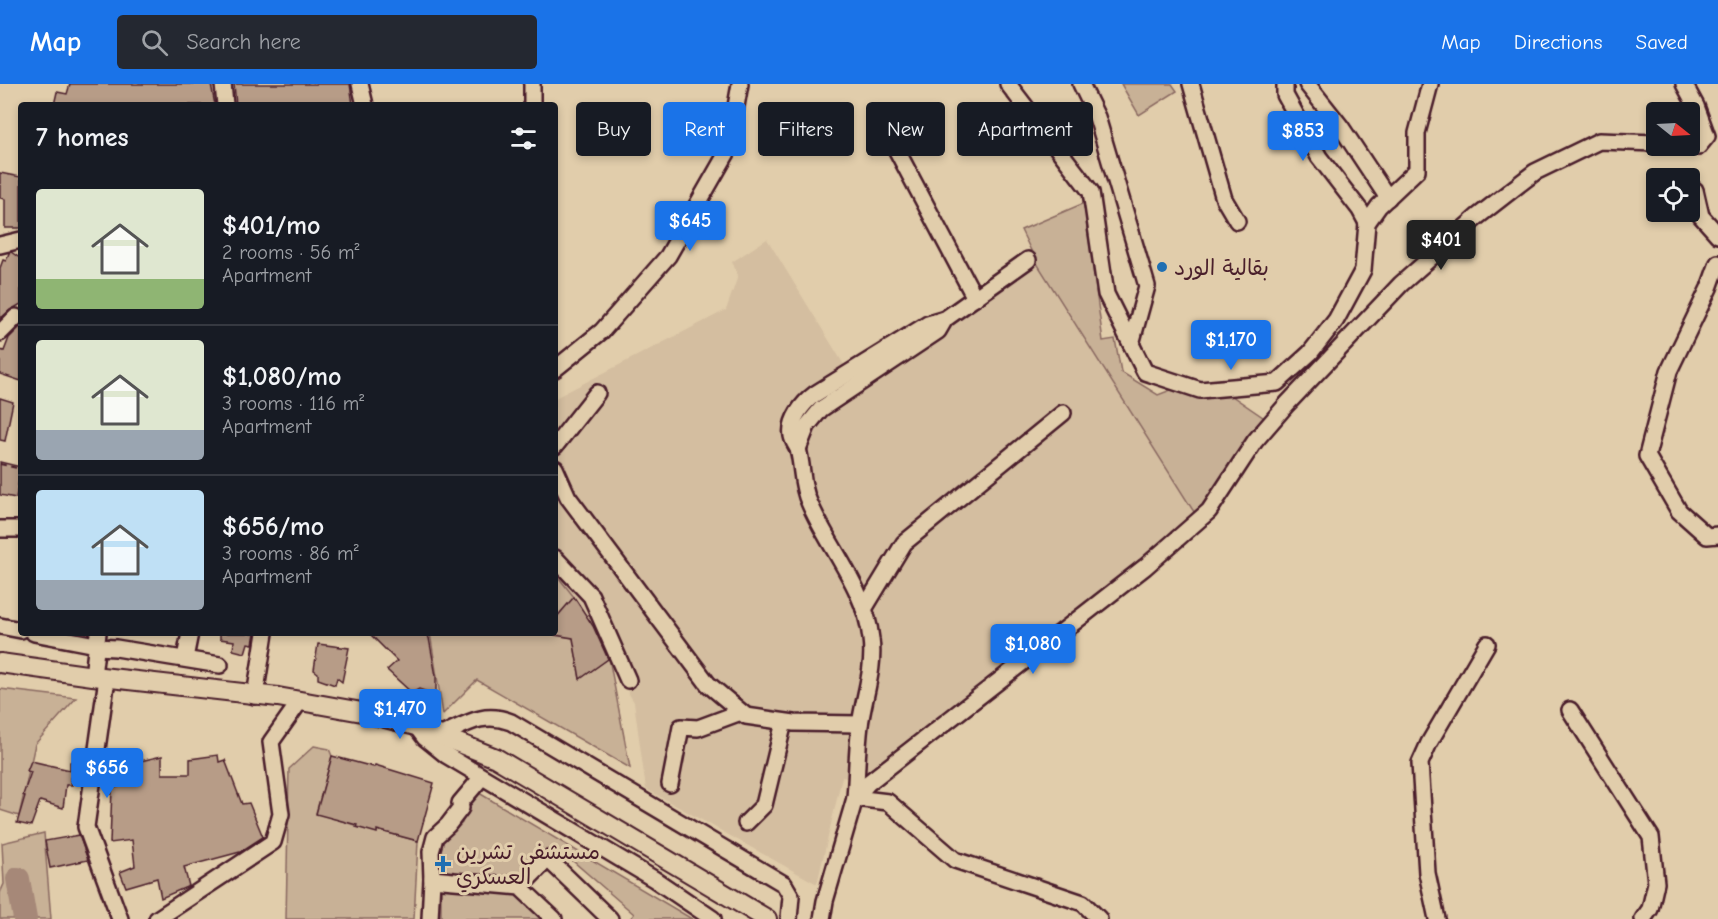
<!DOCTYPE html>
<html lang="en">
<head>
<meta charset="utf-8">
<style>
	body { margin:0; font-family:"Comic Neue","Playpen Sans Arabic",sans-serif; background:#242831; color:#f1f3f6; height:100vh; display:flex; flex-direction:column; font-size:22px; white-space:nowrap }
	* { box-sizing:border-box; margin:0 }
	p { font-size:20px; color:#9ea1a6 }
	.icon { flex:none; width:33px; height:33px; fill:none; stroke:currentColor; stroke-width:2; stroke-linecap:round; stroke-linejoin:round }
	.map { position:relative; flex:1; overflow:hidden }
	.side { position:absolute; left:18px; top:18px; width:540px; height:534px; display:flex; flex-direction:column; background:#171b24; border-radius:6px; box-shadow:0 3px 9px #0003 }
	.side>* { flex:none }
	.top-card { position:absolute; left:576px; top:18px; width:570px; height:54px; display:flex; gap:12px }
	.needle { width:39px; rotate:108deg }
	.fabs { position:absolute; left:1646px; top:18px; display:grid; gap:12px }
	.fabs a { display:grid; place-items:center; width:54px; height:54px; border-radius:6px; background:#171b24; box-shadow:0 3px 9px #0003; font-size:30px }
	.price { position:absolute; translate:-50% -51px; padding:0 14px; border-radius:6px; background:#1a73e8; color:#fff; font-size:20px; line-height:39px; filter:drop-shadow(0 2px 3px #0008) }
	.price::after { content:''; position:absolute; left:50%; top:36px; width:18px; height:14px; margin-left:-9px; background:inherit; clip-path:polygon(0 0,100% 0,50% 100%) }
	.price.active { background:#222; color:#fff }
	ul { padding:0; list-style:none }
	li { display:flex; align-items:center; gap:18px; height:150px; padding:0 18px }
	li+li { border-top:2px solid #363941 }
	li span { display:grid; place-items:center; flex:none; width:168px; height:120px; border-radius:6px; color:#555 }
	li>.icon { margin-inline-start:auto }
	span .icon { width:72px; height:72px; fill:#fffc; stroke-width:1 }
	li b { font-size:26px }
	h2 { display:flex; justify-content:space-between; align-items:center; height:72px; padding:0 18px; font-size:26px }
	.pill { padding:0 21px; border-radius:6px; background:#171b24; box-shadow:0 3px 9px #0003; font-size:21px; line-height:54px }
	.pill.active { background:#1a73e8; color:#fff }
	header { display:flex; align-items:center; gap:36px; box-sizing:border-box; height:84px; padding:0 30px; background:#1a73e8; color:#fff }
	header strong { font-size:28px }
	nav { display:flex; gap:33px; margin-inline-start:auto; font-size:21px }
	.search { width:420px; height:54px; background:#242831; display:flex; align-items:center; gap:15px; box-sizing:border-box; padding:0 21px; border-radius:6px; color:#9ea1a6; font-size:22px }
	.map>svg:first-child { display:block }
	.built { fill:#d4bea0 }
	.green { fill:#c8b196; stroke:#896860; stroke-width:1.5 }
	.lines { fill:none; stroke-linecap:round; stroke-linejoin:round }
	.river { stroke:#a68878; stroke-width:24 }
	.building { fill:#b79c87; stroke:#4a1f2b; stroke-width:1.5 }
	.minor-casing { stroke:#4a1f2b; stroke-width:20 }
	.major-casing { stroke:#4a1f2b; stroke-width:22 }
	.path { stroke:#4a1f2b; stroke-width:2; stroke-dasharray:6 4.5; stroke-linecap:butt }
	.minor { stroke:#e1cdab; stroke-width:15 }
	.major { stroke:#e1cdab; stroke-width:18 }
	.poi-dot { fill:#1f6fb2; stroke:#e1cdab; stroke-width:2 }
	.labels { text-anchor:middle; stroke-width:6; stroke-linejoin:round; paint-order:stroke }
	.poi-label { font-size:22px; fill:#4a1f2b; stroke:#e1cdab; text-anchor:start }
</style>
</head>
<body>
<header>
<strong>Map</strong>
<div class="search"><svg class="icon" aria-label="search" viewBox="0 0 24 24"><circle cx="10" cy="10" r="6"/><path d="M15 15l6 6"/></svg>Search here</div>
<nav><a>Map</a><a>Directions</a><a>Saved</a></nav>
</header>
<div class="map">
<svg width="1718" height="835" viewBox="0 0 1718 835">
	<rect width="100%" height="100%" fill="#e1cdab"/>
	<filter id="ink" filterUnits="userSpaceOnUse"><feTurbulence type="fractalNoise" baseFrequency=".0167" numOctaves="2"/><feDisplacementMap in="SourceGraphic" scale="12" xChannelSelector="R" yChannelSelector="G"/><feConvolveMatrix kernelMatrix="1 2 1 2 8 2 1 2 1" color-interpolation-filters="sRGB"/></filter>
	<g filter="url(#ink)">
		<polygon class="built" points="767,155 846,284 947,222 1038,181 1201,439 870,699 842,693 817,800 646,705 634,618 572,519 555,498 555,314 726,226 738,192 732,178"/>
		<g class="green">
			<polygon points="1121,0 1172,0 1177,7 1139,31"/>
			<polygon points="1084,119 1103,257 1115,255 1121,288 1158,311 1181,302 1229,310 1273,340 1201,439 1038,181 1021,146"/>
			<polygon points="555,489 574,513 555,535"/>
			<polygon points="430,549 548,549 573,554 580,595 609,574 630,684 477,596 443,630"/>
			<polygon points="0,605 76,614 35,660 19,732 0,726"/>
			<polygon points="314,662 329,665 332,672 316,729 377,748 377,746 418,757 414,835 286,835 289,685"/>
			<polygon points="479,709 692,835 630,835 634,830 567,772 555,768 530,790 474,793 443,789 438,781 441,759 462,739 467,725"/>
			<polygon points="44,749 51,835 0,835 0,809 4,800 2,759"/>
			<polygon points="441,805 517,809 543,835 441,835"/>
		</g>
		<g class="lines">
			<polyline class="river" points="18,795 25,835"/>
		</g>
		<g class="building">
			<polygon points="70,0 211,0 215,21 54,21 57,8 67,10"/>
			<polygon points="234,0 350,0 353,21 262,21 261,17 246,21 236,21"/>
			<polygon points="0,89 21,93 21,144 5,144 5,115 0,114"/>
			<polygon points="11,168 21,175 21,220 10,226 0,235 0,184 3,176 6,177 9,169"/>
			<polygon points="21,242 21,297 0,290 0,266 4,267 9,254"/>
			<polygon points="0,314 13,318 5,357 0,356"/>
			<polygon points="0,378 21,383 16,414 0,411"/>
			<polygon points="574,513 593,542 608,575 580,595 573,554 555,551 555,535"/>
			<polygon points="220,549 255,549 253,560 248,559 245,569 233,566 234,557 220,555"/>
			<polygon points="369,549 426,549 429,554 436,592 436,611 419,605 412,609 387,586 397,577"/>
			<polygon points="318,560 349,564 342,598 337,594 335,601 318,595 318,589 314,586"/>
			<polygon points="218,671 219,678 225,676 242,720 249,719 263,753 240,768 184,783 189,802 161,814 157,794 126,803 120,788 135,782 132,756 110,759 112,704 138,698 136,678 162,672 162,690 190,690 190,675"/>
			<polygon points="86,672 84,690 70,694 72,701 66,701 63,724 40,717 31,742 17,739 25,712 23,711 31,688 27,687 31,677 70,686 70,678"/>
			<polygon points="332,672 374,683 375,681 434,699 418,757 377,746 377,749 356,743 357,741 316,730"/>
			<polygon points="79,751 88,776 50,784 45,757"/>
		</g>
		<g class="lines">
			<g class="minor-casing">
				<g id="minor">
					<polyline points="223,0 225,21"/>
					<polyline points="360,0 365,21"/>
					<polyline points="532,0 532,21"/>
					<polyline points="1008,0 1091,108 1106,210 1131,260"/>
					<polyline points="1081,0 1097,33 1147,202 1131,260 1145,288 1200,306 1277,299 1310,269 1336,236 1363,186 1367,139 1379,122 1417,86 1417,49 1430,0"/>
					<polyline points="1191,0 1224,115 1237,137"/>
					<polyline points="1285,0 1285,11 1319,73 1360,126 1367,139"/>
					<polyline points="1307,0 1341,43 1388,114"/>
					<polyline points="1684,0 1696,22 1707,52 1698,63 1687,62"/>
					<polyline points="885,44 975,214"/>
					<polyline points="1695,106 1701,132 1718,151"/>
					<polyline points="0,161 21,156"/>
					<path d="M 1028,176 L 945,235 L 928,240 L 815,310 C 803,319 789,336 792,352 C 793,357 796,361 798,365 C 803,383 801,401 809,418 C 828,463 866,505 871,555 C 875,584 864,612 860,641 C 857,665 857,689 855,714 L 888,718 L 955,776 L 1083,819 L 1099,835"/>
					<polyline points="1718,179 1709,204 1669,287 1647,372 1679,427 1707,452 1718,451"/>
					<polyline points="0,249 16,233"/>
					<polyline points="555,285 602,247 668,172 728,67 740,0"/>
					<polyline points="555,362 597,309"/>
					<polyline points="798,365 807,342 821,325 938,247 945,235"/>
					<polyline points="555,384 568,413 708,600 746,632 794,639 860,640"/>
					<polyline points="0,445 21,445"/>
					<polyline points="555,474 591,512 628,596"/>
					<polyline points="864,525 904,459 1063,329"/>
					<polyline points="0,542 21,546"/>
					<polyline points="34,549 96,561"/>
					<polyline points="96,563 116,564 220,581"/>
					<polyline points="185,574 190,549"/>
					<polyline points="93,592 98,549"/>
					<polyline points="107,594 86,743 120,835"/>
					<polyline points="255,612 265,549"/>
					<polyline points="1570,626 1651,753 1656,799 1650,825 1643,835"/>
					<polyline points="416,642 425,654 446,671 654,795 713,835"/>
					<path d="M 442,651 C 466,640 484,627 511,638 L 784,800 L 791,812 L 789,835"/>
					<polyline points="670,700 681,643 698,644 741,628"/>
					<polyline points="746,739 764,721 784,638"/>
					<polyline points="432,795 520,803 554,835"/>
					<polyline points="520,803 548,775 610,835"/>
					<polyline points="157,835 273,758 281,730 271,658 300,617"/>
					<polyline points="430,835 432,795 431,768 435,753 448,741 461,724 460,719 482,693"/>
					<polyline points="822,835 825,817 855,714 868,699 1145,483 1209,427 1255,357 1287,320 1401,200 1477,133 1535,88 1599,57 1656,59"/>
					<polyline points="1437,835 1427,789 1420,679 1429,659 1487,560"/>
				</g>
			</g>
			<g class="major-casing">
				<polyline id="major" points="0,579 93,592 278,613 362,628 416,642 496,674 767,835"/>
			</g>
			<polyline class="path" points="0,380 21,385"/>
			<use href="#minor" class="minor"/>
			<use href="#major" class="major"/>
		</g>
	</g>
	<g class="poi-dot">
		<circle cx="1162" cy="183" r="6"/>
		<path d="M440 771h6v6h6v6h-6v6h-6v-6h-6v-6h6z"/>
	</g>
	<g class="labels">
		<g class="poi-label">
			<text x="1174" y="191">بقالية الورد</text>
			<text x="456" y="775">مستشفى تشرين<tspan x="456" dy="25">العسكري</tspan></text>
		</g>
	</g>
</svg>
<div class="fabs">
<a><svg class="needle" viewBox="-14 -14 28 28"><path d="M0-13l5 13h-10z" fill="#e53935"/><path d="M0 13l5-13h-10z" fill="#9ea1a6"/></svg></a>
<a><svg class="icon" aria-label="locate" viewBox="0 0 24 24"><circle cx="12" cy="12" r="6"/><path d="M12 2v4M12 18v4M2 12h4M18 12h4"/></svg></a>
</div>
<b class="price" style="left:1303px;top:78px">$853</b>
<b class="price" style="left:690px;top:168px">$645</b>
<b class="price active" style="left:1441px;top:187px">$401</b>
<b class="price" style="left:1231px;top:287px">$1,170</b>
<b class="price" style="left:1033px;top:591px">$1,080</b>
<b class="price" style="left:400px;top:656px">$1,470</b>
<b class="price" style="left:107px;top:715px">$656</b>
<div class="top-card">
<a class="pill">Buy</a>
<a class="pill active">Rent</a>
<a class="pill">Filters</a>
<a class="pill">New</a>
<a class="pill">Apartment</a>
</div>
<section class="side">
<h2>7 homes<svg class="icon" aria-label="filters" viewBox="0 0 24 24"><path d="M4 7h16M4 17h16"/><circle cx="9" cy="7" r="2"/><circle cx="15" cy="17" r="2"/></svg></h2>
<ul>
<li><span style="background:linear-gradient(#dfe7d0 75%,#8fb573 0)"><svg class="icon" aria-label="home" viewBox="0 0 24 24"><path d="M3 11l9-7 9 7M6 9v11h12V9"/></svg></span><div><b>$401/mo</b><p>2 rooms · 56 m²</p><p>Apartment</p></div></li>
<li><span style="background:linear-gradient(#dfe7d0 75%,#9aa5b1 0)"><svg class="icon" aria-label="home" viewBox="0 0 24 24"><path d="M3 11l9-7 9 7M6 9v11h12V9"/></svg></span><div><b>$1,080/mo</b><p>3 rooms · 116 m²</p><p>Apartment</p></div></li>
<li><span style="background:linear-gradient(#bfe0f5 75%,#9aa5b1 0)"><svg class="icon" aria-label="home" viewBox="0 0 24 24"><path d="M3 11l9-7 9 7M6 9v11h12V9"/></svg></span><div><b>$656/mo</b><p>3 rooms · 86 m²</p><p>Apartment</p></div></li>
</ul>
</section>
</div>
</body>
</html>
